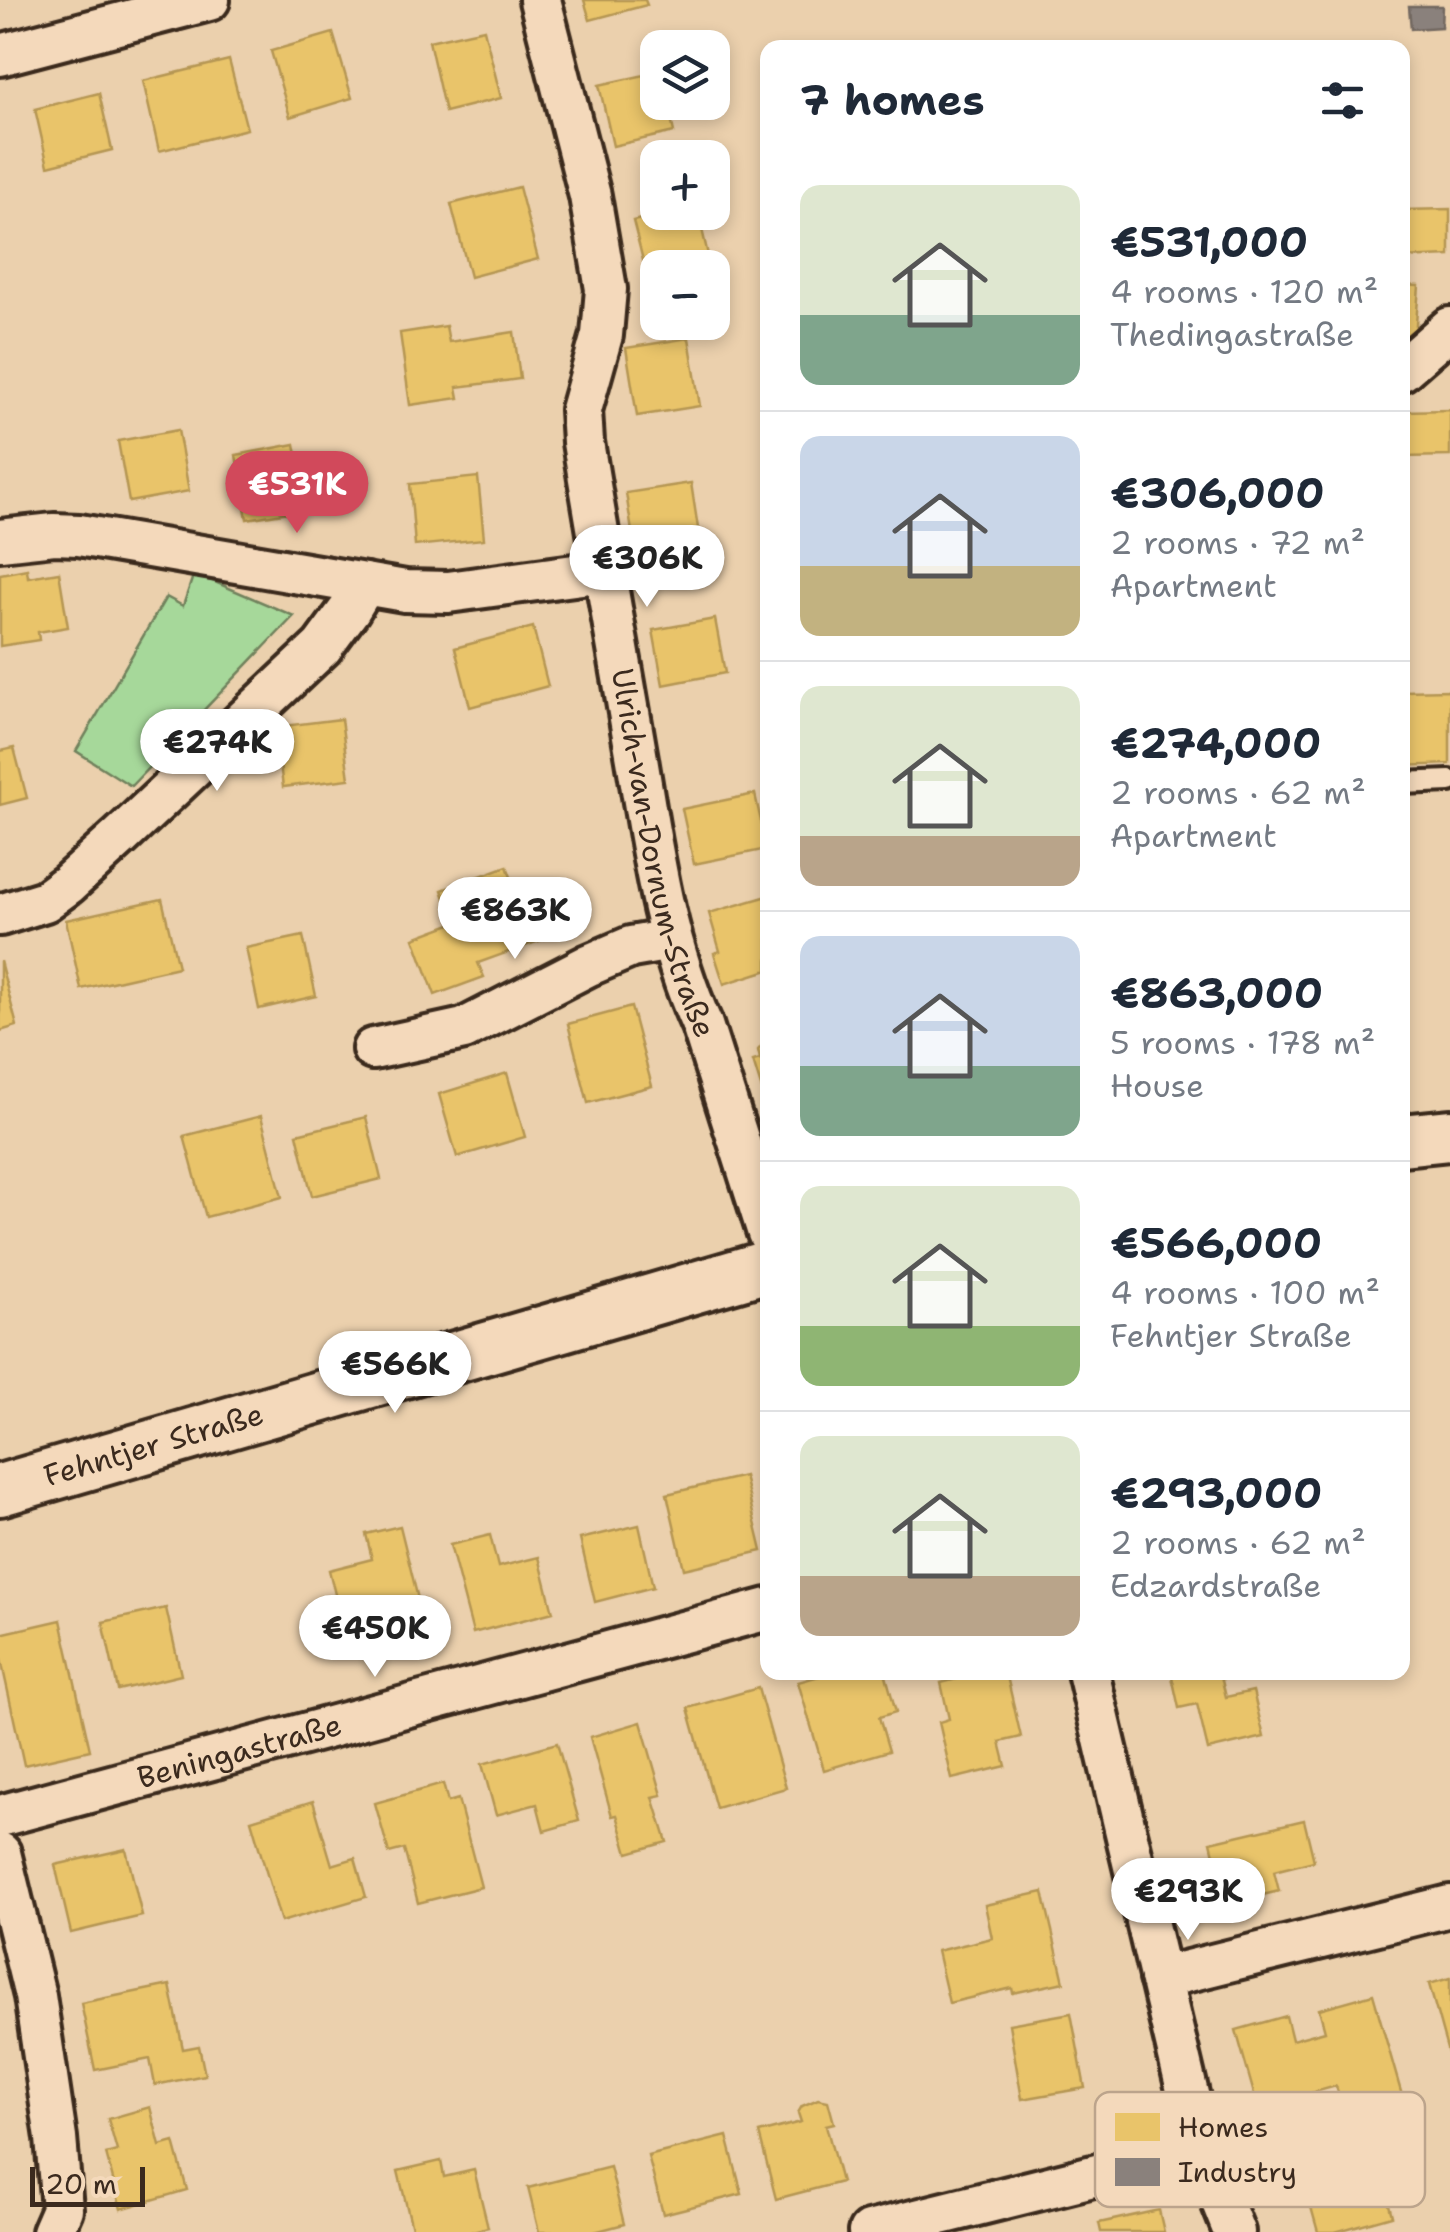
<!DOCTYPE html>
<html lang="en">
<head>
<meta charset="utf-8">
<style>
	body { margin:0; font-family:"Shantell Sans",sans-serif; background:#f6f6f7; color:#1f2937; height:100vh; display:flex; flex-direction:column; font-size:38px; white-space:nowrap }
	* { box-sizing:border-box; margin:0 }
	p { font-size:32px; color:#747a83 }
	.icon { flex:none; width:55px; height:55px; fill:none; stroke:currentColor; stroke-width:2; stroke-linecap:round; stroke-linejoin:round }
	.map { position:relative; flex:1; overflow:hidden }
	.drawer { position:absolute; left:760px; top:40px; width:650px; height:1640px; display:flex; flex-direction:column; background:#fff; border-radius:20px; box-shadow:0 5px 15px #0003 }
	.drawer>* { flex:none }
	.buttons { position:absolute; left:640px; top:30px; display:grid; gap:20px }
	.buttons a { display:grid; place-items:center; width:90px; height:90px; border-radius:20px; background:#fff; box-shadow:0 5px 15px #0003; font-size:50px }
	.scale { position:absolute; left:30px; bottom:25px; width:115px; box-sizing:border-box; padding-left:10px; border:5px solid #3b2a1e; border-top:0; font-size:28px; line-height:35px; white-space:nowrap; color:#3b2a1e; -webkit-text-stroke:8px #f4d9bb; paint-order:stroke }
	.price { position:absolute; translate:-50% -85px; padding:0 22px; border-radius:35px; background:#fff; color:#222; font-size:32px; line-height:65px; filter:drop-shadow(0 2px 5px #0008) }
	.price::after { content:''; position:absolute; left:50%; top:60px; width:30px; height:22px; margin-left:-15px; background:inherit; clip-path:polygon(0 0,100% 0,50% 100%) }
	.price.active { background:#d1495b; color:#fff }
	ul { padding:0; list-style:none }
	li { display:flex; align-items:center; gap:30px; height:250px; padding:0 40px }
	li+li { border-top:2px solid #e0e1e3 }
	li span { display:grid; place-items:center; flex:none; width:280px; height:200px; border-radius:20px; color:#555 }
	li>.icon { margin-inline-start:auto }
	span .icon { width:120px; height:120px; fill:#fffc; stroke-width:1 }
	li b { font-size:42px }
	h2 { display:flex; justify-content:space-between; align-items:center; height:120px; padding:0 40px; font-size:42px }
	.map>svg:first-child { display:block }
	.green { fill:#a6d89a; stroke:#70815c; stroke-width:2.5 }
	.homes { fill:#e9c46a; stroke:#b59653; stroke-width:2.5 }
	.industry { fill:#8a817c; stroke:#726760; stroke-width:2.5 }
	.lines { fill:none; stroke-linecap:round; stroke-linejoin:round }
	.service-casing { stroke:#3b2a1e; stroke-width:28 }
	.minor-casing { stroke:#3b2a1e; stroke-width:48 }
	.tertiary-casing { stroke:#3b2a1e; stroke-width:58 }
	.service { stroke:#f4d9bb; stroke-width:20 }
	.minor { stroke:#f4d9bb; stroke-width:40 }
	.tertiary { stroke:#f4d9bb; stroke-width:50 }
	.labels { text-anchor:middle; stroke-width:10; stroke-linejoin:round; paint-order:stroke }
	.street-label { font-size:30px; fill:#3b2a1e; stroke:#f4d9bb }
	.key { fill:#f4d9bb; stroke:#bca48c; stroke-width:2.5 }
	.key-label { font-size:28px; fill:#3b2a1e }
</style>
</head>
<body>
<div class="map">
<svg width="1450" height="2232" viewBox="0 0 1450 2232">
	<rect width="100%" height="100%" fill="#ebd0ad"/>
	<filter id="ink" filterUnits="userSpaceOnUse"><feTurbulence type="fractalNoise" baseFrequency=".01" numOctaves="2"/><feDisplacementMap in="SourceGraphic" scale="20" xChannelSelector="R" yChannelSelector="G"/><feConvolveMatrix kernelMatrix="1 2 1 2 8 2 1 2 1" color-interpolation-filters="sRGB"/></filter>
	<g filter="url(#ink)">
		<polygon class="green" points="194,573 294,616 131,786 76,751 166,597 183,606"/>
		<g class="homes">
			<polygon points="584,0 645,0 647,5 590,20"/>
			<polygon points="484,29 501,98 445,112 429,41"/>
			<polygon points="333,33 352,98 290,117 271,51"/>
			<polygon points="229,60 247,129 159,151 143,81"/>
			<polygon points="658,72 658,102 667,102 674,132 613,146 599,85"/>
			<polygon points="99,93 112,150 48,166 35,109"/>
			<polygon points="519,187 538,259 470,277 451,204"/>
			<polygon points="1450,209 1450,256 1402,258 1402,210"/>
			<polygon points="669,212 698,212 711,268 658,268 658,282 649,284 633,221"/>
			<polygon points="1402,285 1419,286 1415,336 1402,335"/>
			<polygon points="446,326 449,342 514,332 520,379 457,387 459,398 410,405 400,333"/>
			<polygon points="689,338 700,406 637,416 626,348"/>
			<polygon points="1450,410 1450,456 1402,457 1402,411"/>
			<polygon points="178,430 189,491 129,502 118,441"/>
			<polygon points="295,444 307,509 247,519 236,455"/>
			<polygon points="478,477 484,539 415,546 410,484"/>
			<polygon points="691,483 700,541 635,551 626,493"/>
			<polygon points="27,569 28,577 59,572 68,627 38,632 39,640 0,646 0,574"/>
			<polygon points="715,619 725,673 663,685 653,630"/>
			<polygon points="533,627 548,686 470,707 455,648"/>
			<polygon points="1450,690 1450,764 1402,766 1402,691"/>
			<polygon points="341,719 349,779 283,787 275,727"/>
			<polygon points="14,748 27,798 0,805 0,751"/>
			<polygon points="755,794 767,849 694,864 682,809"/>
			<polygon points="507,866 515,888 529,883 550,937 478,963 484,977 435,995 414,938 454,923 442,890"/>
			<polygon points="768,896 768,970 724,984 714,953 720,951 709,913"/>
			<polygon points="162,899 178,967 81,989 66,920"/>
			<polygon points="303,936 316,996 259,1009 246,948"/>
			<polygon points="0,961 17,1026 0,1031"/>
			<polygon points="631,1007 652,1086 588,1103 568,1024"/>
			<polygon points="768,1038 768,1109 753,1061 760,1059 758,1050"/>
			<polygon points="507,1073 525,1137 457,1157 439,1094"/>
			<polygon points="261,1116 282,1197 206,1217 184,1136"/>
			<polygon points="366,1117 381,1179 312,1196 297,1134"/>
			<polygon points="744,1476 762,1551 684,1569 667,1494"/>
			<polygon points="639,1525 653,1587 595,1602 580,1539"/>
			<polygon points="400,1526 419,1603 342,1623 329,1570 372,1559 366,1534"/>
			<polygon points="490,1535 498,1567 539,1557 553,1612 473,1633 450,1545"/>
			<polygon points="166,1608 181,1675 118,1690 103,1622"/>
			<polygon points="61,1620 90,1750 24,1765 0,1655 0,1634"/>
			<polygon points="833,1672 885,1672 896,1712 879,1717 889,1751 824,1770 798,1682"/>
			<polygon points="984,1672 1006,1672 1021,1737 1000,1742 1006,1766 952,1779 939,1722 949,1719 941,1683"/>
			<polygon points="1171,1672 1220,1672 1226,1697 1253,1691 1264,1737 1208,1750 1197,1704 1179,1708"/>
			<polygon points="758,1688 786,1788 716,1808 688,1708"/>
			<polygon points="641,1722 662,1795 653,1797 667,1842 628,1853 617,1815 612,1816 590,1737"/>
			<polygon points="557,1743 579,1821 544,1831 537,1804 496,1815 482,1764"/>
			<polygon points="443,1784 448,1802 458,1799 481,1887 418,1903 404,1849 389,1853 375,1803"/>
			<polygon points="313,1801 332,1865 355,1858 366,1897 281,1922 251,1820"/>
			<polygon points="1304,1820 1314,1861 1274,1871 1279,1891 1226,1904 1211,1842"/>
			<polygon points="126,1849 142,1916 71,1933 55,1865"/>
			<polygon points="1043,1892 1064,1982 1013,1993 1012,1988 949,2003 937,1951 992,1938 985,1905"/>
			<polygon points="1450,1978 1450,2060 1429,1984"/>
			<polygon points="170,1985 183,2049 199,2046 205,2075 155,2085 150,2059 95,2070 81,2003"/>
			<polygon points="1373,1994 1403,2099 1345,2116 1336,2086 1258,2108 1236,2030 1286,2016 1292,2040 1325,2031 1319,2009"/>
			<polygon points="1071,2013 1085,2088 1022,2099 1009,2024"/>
			<polygon points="818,2099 828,2101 834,2123 826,2125 841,2182 776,2199 759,2133 801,2122 798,2113 802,2106"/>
			<polygon points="150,2107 160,2146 174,2142 187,2190 121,2209 106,2154 117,2151 108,2119"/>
			<polygon points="727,2136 742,2194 663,2214 648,2156"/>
			<polygon points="1350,2150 1362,2192 1384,2185 1392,2216 1335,2232 1318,2232 1299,2164"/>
			<polygon points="441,2161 444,2177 474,2170 488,2227 469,2232 413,2232 398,2171"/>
			<polygon points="610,2167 624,2224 594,2232 539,2232 528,2188"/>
			<polygon points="1159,2210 1164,2232 1101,2232 1099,2223"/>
		</g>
		<polygon class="industry" points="1409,6 1442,6 1441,27 1411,29"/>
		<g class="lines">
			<g class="service-casing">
				<polyline id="service" points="1402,783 1450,781"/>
			</g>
			<g class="minor-casing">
				<g id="minor">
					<path id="s1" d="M 540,0 L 590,196 L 606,289 L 602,335 L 581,410 L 583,442 C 600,548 619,653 637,759 C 652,849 664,941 702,1025 L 768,1233"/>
					<polyline points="0,55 209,0"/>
					<polyline points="1402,370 1450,328"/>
					<polyline points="0,540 54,534 79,535 405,591 448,592 604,571"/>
					<polyline points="0,915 45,901 68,884 120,837 322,647 350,609 365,584"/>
					<polyline points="373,1049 464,1029 589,965 631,947 671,940"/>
					<polyline points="1088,1672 1201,2149 1234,2232"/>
					<path id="s2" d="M 0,1816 L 768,1609"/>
					<polyline points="0,1853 35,1996 56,2138 62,2209 52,2232"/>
					<polyline points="1160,1978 1450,1906"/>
					<polyline points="869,2232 1201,2149"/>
				</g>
			</g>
			<g class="tertiary-casing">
				<g id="tertiary">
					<polyline points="1402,1140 1450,1135"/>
					<path id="s3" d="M 0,1490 L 768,1266"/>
				</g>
			</g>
			<use href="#service" class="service"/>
			<use href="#minor" class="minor"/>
			<use href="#tertiary" class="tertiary"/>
		</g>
	</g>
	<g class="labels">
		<g class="street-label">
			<text dy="10" stroke="none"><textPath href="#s1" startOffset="872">Ulrich-van-Dornum-Straße</textPath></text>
			<text dy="10" stroke="none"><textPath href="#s3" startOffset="160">Fehntjer Straße</textPath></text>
			<text dy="10" stroke="none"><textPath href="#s2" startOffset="248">Beningastraße</textPath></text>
		</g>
	</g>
	<rect x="1095" y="2092" width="330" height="115" rx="15" class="key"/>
	<rect x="1115" y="2113" width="45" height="28" fill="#e9c46a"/>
	<rect x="1115" y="2158" width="45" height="28" fill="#8a817c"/>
	<g class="key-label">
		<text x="1178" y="2137">Homes</text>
		<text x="1178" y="2182">Industry</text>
	</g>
</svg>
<div class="buttons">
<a><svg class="icon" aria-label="layers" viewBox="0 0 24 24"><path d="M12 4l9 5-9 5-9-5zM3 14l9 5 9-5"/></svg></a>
<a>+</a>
<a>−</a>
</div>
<div class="scale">20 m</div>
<b class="price active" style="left:297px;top:536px">€531K</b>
<b class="price" style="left:647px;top:610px">€306K</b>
<b class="price" style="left:217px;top:794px">€274K</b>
<b class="price" style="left:515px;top:962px">€863K</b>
<b class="price" style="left:395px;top:1416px">€566K</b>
<b class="price" style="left:375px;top:1680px">€450K</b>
<b class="price" style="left:1188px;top:1943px">€293K</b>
<section class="drawer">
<h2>7 homes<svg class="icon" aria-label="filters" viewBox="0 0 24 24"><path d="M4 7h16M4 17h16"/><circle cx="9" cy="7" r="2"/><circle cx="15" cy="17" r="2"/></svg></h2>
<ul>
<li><span style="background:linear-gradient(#dfe7d0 65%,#7fa58c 0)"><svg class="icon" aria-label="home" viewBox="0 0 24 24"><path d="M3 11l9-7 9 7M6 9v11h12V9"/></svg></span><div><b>€531,000</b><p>4 rooms · 120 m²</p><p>Thedingastraße</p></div></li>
<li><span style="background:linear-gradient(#c9d6e8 65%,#c2b280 0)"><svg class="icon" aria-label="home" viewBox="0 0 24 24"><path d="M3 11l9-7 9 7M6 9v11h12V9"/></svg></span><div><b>€306,000</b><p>2 rooms · 72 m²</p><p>Apartment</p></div></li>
<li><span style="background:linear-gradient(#dfe7d0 75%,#b9a48a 0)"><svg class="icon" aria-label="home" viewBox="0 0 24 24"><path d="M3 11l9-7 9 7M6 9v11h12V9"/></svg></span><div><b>€274,000</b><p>2 rooms · 62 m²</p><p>Apartment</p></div></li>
<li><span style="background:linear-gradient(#c9d6e8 65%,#7fa58c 0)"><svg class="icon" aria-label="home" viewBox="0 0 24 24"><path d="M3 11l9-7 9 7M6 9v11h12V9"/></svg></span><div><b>€863,000</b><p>5 rooms · 178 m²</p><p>House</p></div></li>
<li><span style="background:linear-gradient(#dfe7d0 70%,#8fb573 0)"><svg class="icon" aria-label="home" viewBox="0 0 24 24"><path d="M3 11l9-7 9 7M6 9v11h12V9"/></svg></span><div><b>€566,000</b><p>4 rooms · 100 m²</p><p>Fehntjer Straße</p></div></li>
<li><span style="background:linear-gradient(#dfe7d0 70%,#b9a48a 0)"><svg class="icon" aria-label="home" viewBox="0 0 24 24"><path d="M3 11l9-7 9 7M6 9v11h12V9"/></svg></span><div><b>€293,000</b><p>2 rooms · 62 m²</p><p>Edzardstraße</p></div></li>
</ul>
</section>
</div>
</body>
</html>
